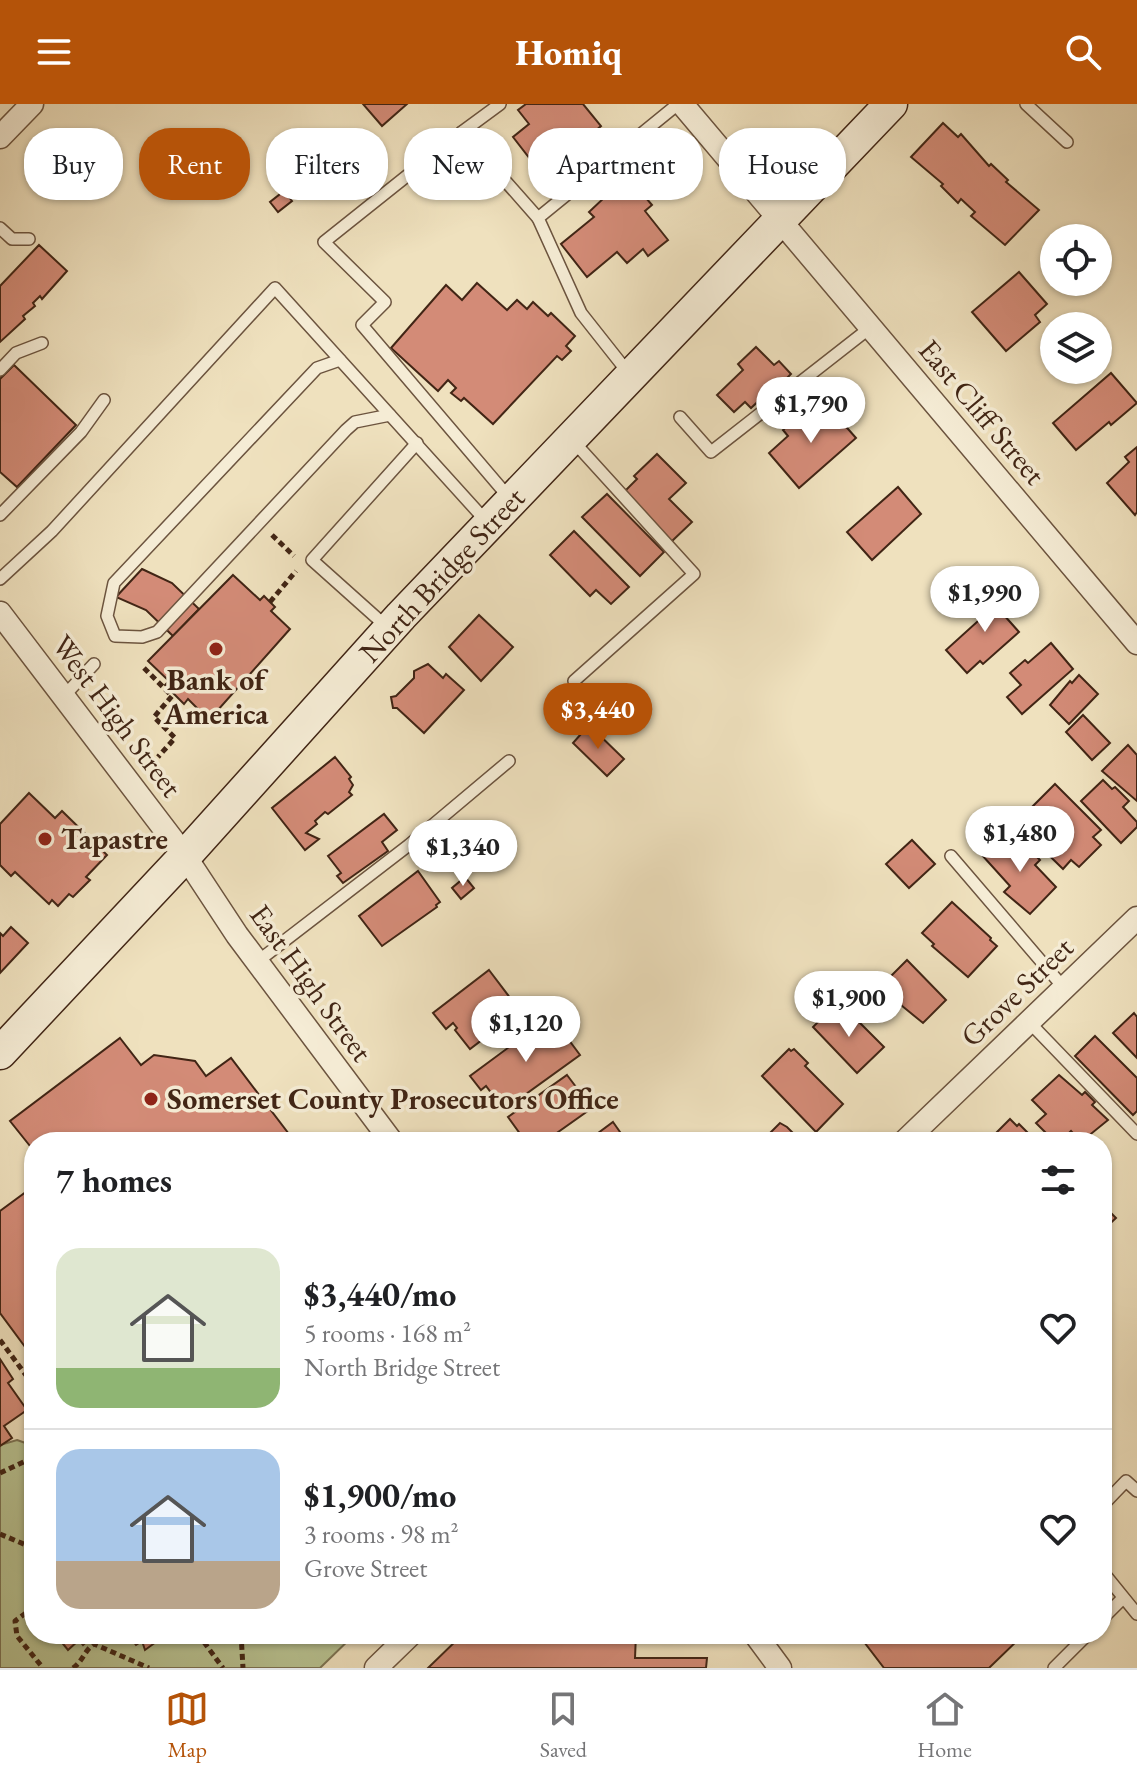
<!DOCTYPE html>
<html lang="en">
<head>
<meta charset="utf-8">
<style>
	body { margin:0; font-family:"EB Garamond",serif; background:#f2f2f2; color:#202124; height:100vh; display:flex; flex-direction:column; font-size:30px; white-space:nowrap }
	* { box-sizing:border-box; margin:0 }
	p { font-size:26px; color:#757577 }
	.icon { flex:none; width:44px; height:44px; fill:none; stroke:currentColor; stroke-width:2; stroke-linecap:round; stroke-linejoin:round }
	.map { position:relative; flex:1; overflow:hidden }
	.panel { position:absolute; left:24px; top:1028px; width:1088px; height:512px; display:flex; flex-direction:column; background:#fff; border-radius:32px; box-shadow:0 2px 6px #0004 }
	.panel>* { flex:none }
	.top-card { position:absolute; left:24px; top:24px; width:1090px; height:72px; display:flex; gap:16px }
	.fabs { position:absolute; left:1040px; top:120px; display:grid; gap:16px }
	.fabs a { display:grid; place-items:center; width:72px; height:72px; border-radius:50%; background:#fff; box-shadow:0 2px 6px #0004; font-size:40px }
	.price { position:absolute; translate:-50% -68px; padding:0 18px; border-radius:28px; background:#fff; color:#222; font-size:26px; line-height:52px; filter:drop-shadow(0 2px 4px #0008) }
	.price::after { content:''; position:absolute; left:50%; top:48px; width:24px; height:18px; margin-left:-12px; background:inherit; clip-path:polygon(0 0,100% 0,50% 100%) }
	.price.on { background:#b45309; color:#fff }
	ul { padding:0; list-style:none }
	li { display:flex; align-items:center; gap:24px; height:200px; padding:0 32px }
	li+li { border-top:2px solid #e0e0e0 }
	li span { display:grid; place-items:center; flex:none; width:224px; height:160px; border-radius:24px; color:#555 }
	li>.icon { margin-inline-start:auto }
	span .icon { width:96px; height:96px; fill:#fffc; stroke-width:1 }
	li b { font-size:34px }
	h2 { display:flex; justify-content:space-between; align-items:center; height:96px; padding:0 32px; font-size:34px }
	.tag { padding:0 28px; border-radius:32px; background:#fff; box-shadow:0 2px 6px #0004; font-size:28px; line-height:72px }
	.tag.on { background:#b45309; color:#fff }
	header { display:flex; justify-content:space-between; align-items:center; height:104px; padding:0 32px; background:#b45309; color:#fff; font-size:36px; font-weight:800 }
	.dock { display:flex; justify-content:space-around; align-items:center; height:112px; border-top:2px solid #e0e0e0; background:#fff; font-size:22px; color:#757577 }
	.dock a { display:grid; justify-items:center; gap:4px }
	.dock .on { color:#b45309 }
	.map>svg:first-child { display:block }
	.green { fill:#b8c392; stroke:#7c7454; stroke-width:2 }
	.building { fill:#d38b77; stroke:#412515; stroke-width:2 }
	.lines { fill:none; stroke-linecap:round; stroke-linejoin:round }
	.lane-casing { stroke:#6c543f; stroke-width:14 }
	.street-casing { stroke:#6c543f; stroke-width:25 }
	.secondary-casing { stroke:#412515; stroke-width:35 }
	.path { stroke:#412515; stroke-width:5; stroke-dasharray:6 4; stroke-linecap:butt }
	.lane { stroke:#f5ecd5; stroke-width:11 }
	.street { stroke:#f5ecd5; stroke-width:22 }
	.secondary { stroke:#f5ecd5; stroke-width:32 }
	.poi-dot { fill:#8f2418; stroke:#f5ecd5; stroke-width:3 }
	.labels { text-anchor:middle; stroke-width:7; stroke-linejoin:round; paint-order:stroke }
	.street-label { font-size:30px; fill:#412515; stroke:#f5ecd5 }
	.poi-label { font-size:30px; font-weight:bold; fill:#412515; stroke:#f5ecd5; text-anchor:start }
</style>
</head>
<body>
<header><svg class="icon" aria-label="menu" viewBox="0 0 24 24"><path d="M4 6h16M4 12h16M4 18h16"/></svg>Homiq<svg class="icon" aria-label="search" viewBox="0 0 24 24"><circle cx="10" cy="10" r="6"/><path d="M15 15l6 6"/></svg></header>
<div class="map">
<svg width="1137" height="1564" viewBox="0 0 1137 1564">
	<rect width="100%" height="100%" fill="#efe1be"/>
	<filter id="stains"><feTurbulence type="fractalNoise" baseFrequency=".0025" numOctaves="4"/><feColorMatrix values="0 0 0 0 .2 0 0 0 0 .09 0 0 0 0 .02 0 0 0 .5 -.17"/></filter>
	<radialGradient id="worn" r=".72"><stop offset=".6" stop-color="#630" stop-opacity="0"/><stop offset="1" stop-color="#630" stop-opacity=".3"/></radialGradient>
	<polygon class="green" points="17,1336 34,1342 34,1530 355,1530 320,1564 0,1564 0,1341"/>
	<g class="building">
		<polygon points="363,0 407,0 382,22"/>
		<polygon points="526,0 583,0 601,22 588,33 583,27 554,50 551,47 534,60 513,33 529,20 518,6"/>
		<polygon points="943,19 958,33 961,30 989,62 991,60 1008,76 1006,78 1039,106 1005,141 971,112 975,108 961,95 958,99 941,82 943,80 911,53"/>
		<polygon points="625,74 632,83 635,81 652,101 645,107 668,136 648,152 643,145 627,159 617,148 587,173 561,140 594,113 589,108"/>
		<polygon points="284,87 292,97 278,108 270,98"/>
		<polygon points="39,141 67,167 42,195 40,192 33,199 35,202 23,212 25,215 0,238 0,182"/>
		<polygon points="1019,168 1047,200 1035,211 1040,218 1006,247 972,208"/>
		<polygon points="477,179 507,206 517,196 527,205 533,198 548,212 551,209 575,232 566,242 571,247 562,256 557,252 493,320 464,294 461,297 451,289 456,284 448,276 438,287 391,244 446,181 462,196"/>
		<polygon points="756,243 774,261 779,257 791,270 769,292 766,290 751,304 745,298 734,308 717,291 743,266 738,260"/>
		<polygon points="14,261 76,321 17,383 0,368 0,275"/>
		<polygon points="1111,269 1137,299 1111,321 1109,318 1076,346 1053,319"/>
		<polygon points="826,300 856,334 799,384 769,349 788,332 783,326 802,309 808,315"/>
		<polygon points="1137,343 1137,408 1135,411 1107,379 1129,358 1125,353"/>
		<polygon points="657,350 686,379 669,395 692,418 671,438 623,389 637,375 634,372"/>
		<polygon points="898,383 921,410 872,456 847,428"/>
		<polygon points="607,390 664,448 640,472 582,413"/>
		<polygon points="574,427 629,483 611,500 596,486 590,492 550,451"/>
		<polygon points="142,465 172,479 199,505 173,532 146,506 116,493"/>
		<polygon points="233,471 260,496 264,492 275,503 271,507 290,525 209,616 188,595 184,600 165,581 169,577 148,557"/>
		<polygon points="1000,485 1014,501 1003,510 1019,528 983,560 980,557 967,569 946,546 988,508 981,501"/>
		<polygon points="479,511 513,543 481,577 449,543"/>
		<polygon points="1051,539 1073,565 1022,610 1007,593 1021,581 1010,569 1025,556 1028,559"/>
		<polygon points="428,560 443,574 446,570 464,586 424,629 397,604 393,604 391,593 396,592 414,574 414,567"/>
		<polygon points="1079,571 1098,590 1069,620 1050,601 1070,577 1072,579"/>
		<polygon points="1083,611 1110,639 1092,656 1066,628"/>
		<polygon points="589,621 624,655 607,672 573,639"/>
		<polygon points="1128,641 1137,651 1137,697 1102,667"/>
		<polygon points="335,653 351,673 349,675 353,681 349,688 352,691 328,710 325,708 315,717 317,720 306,729 319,735 305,746 272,704"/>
		<polygon points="1103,676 1112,685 1115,683 1129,697 1123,703 1137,718 1137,723 1121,739 1081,697"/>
		<polygon points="1055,680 1101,726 1093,733 1101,741 1079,763 1071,756 1063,765 1016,719"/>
		<polygon points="29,689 55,714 62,707 107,751 86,773 90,776 73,793 69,790 58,802 52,796 49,800 15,768 11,772 0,761 0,720"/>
		<polygon points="384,710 397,726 382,738 388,747 343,779 337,772 341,769 328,752"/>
		<polygon points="997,733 1011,747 1021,737 1040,756 1035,761 1056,783 1030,810 1004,788 1010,782 981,750"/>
		<polygon points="912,736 935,760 909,784 886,760"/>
		<polygon points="418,767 440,798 436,801 437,803 382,842 359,812"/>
		<polygon points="465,773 474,784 461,795 452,784"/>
		<polygon points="952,798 991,834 990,836 997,842 968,873 932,842 934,840 922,829"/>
		<polygon points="11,823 28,839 0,869 0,829 3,832"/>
		<polygon points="907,856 946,896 923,919 896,897 901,892 886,877"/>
		<polygon points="489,866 520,907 470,945 455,926 457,924 453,919 446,925 433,909"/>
		<polygon points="833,903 849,920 855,914 884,943 857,969 813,923"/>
		<polygon points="1134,909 1137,913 1137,954 1113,929"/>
		<polygon points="551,912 580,951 504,1006 486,982 481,986 470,972"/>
		<polygon points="1095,932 1137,974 1137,1007 1133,1011 1075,952"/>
		<polygon points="120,934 141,961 154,951 195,957 206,972 231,954 295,1038 34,1038 34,1047 10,1017"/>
		<polygon points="789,945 791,947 794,945 808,959 805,962 843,1000 816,1028 762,972"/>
		<polygon points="567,971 592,1004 544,1038 526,1038 508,1013"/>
		<polygon points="1059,971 1082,991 1085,988 1095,998 1092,1001 1108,1016 1081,1038 1071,1027 1060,1038 1055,1038 1036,1019 1046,1010 1032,996"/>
		<polygon points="1010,1015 1017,1022 1019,1020 1037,1038 987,1038"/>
		<polygon points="613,1018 627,1038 586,1038"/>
		<polygon points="780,1019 787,1023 802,1038 769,1038 765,1034"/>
		<polygon points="34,1082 34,1255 0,1209 0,1107"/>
		<polygon points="1102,1100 1116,1114 1102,1127"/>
		<polygon points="0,1255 13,1275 8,1279 27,1306 4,1322 12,1334 0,1342"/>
		<polygon points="55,1530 108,1530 100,1536 95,1530 83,1541 79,1536 68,1546"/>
		<polygon points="128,1530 167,1530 145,1546 142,1537 136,1541"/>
		<polygon points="463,1530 636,1530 635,1554 707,1554 706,1564 428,1564"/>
		<polygon points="858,1530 1024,1530 989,1564 884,1564"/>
	</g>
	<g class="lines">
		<g class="lane-casing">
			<g id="lane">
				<polyline points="500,0 462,28 538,114"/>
				<polyline points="1026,0 1067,38"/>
				<polyline points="462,28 324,138 385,198 362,221 511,396"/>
				<polyline points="0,124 12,135 29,135"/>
				<polyline points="340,256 317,264 114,479 107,512 115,532 142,533 157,528 346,326 355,318 390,311"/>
				<polyline points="0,266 16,249 42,239"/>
				<polyline points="630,271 581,209 538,114 678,0"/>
				<polyline points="680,313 711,348 871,223"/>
				<polyline points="0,411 81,328 104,296"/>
				<polyline points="0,475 52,427 275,184 486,417"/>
				<polyline points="388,524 312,456 417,339"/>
				<polyline points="574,577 694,470 574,338"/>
				<polyline points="64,592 94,560"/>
				<polyline points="951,752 1064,884"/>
				<polyline points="257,858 409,741 509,657"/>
				<polyline points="1030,919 1137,1030"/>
				<polyline points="1102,1402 1126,1377 1137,1387"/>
				<polyline points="1102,1467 1137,1510"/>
				<polyline points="1102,1515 1123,1494"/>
				<polyline points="1054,1564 1088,1530"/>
			</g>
		</g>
		<g class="street-casing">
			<g id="street">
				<polyline points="682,0 1137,539"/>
				<polyline points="0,33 32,0"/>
				<polyline points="0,509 185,752 237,831 392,1038"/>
				<polyline points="904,1038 1137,814"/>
				<polyline points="755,1530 780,1564"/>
				<polyline points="376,1564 411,1530"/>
			</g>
		</g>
		<g class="secondary-casing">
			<polyline id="secondary" points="0,949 185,752 401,512 891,0"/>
		</g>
		<g class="path">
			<polyline points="272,431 294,452"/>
			<polyline points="270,498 296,467"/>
			<polyline points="144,564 172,592 154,613 175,634 158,653"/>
			<polyline points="0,1236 34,1282"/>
			<polyline points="0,1369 32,1354 34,1348"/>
			<polyline points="0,1430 26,1441 34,1452"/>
			<polyline points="34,1503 15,1517 17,1532 43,1564"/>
			<polyline points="198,1530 223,1564"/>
			<polyline points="241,1530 243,1564"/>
			<path d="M 73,1564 C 83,1557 84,1547 94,1540 L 149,1564"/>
		</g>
		<use href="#lane" class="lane"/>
		<use href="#street" class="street"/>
		<use href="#secondary" class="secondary"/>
	</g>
	<g class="poi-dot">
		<circle cx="216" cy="545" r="8"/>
		<circle cx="45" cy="735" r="8"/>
		<circle cx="151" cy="995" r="8"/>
	</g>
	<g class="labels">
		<g class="street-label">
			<text transform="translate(982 308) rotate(50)" y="10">East Cliff Street</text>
			<text transform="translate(442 471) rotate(-47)" y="10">North Bridge Street</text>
			<text transform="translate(117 612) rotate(53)" y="10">West High Street</text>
			<text transform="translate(311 879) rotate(54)" y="10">East High Street</text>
			<text transform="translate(1017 888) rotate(-44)" y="10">Grove Street</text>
		</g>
		<g class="poi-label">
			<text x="216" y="586" text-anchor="middle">Bank of<tspan x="216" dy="34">America</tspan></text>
			<text x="61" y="745">Tapastre</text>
			<text x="167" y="1005">Somerset County Prosecutors Office</text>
		</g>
	</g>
	<rect width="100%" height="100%" filter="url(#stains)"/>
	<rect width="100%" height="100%" fill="url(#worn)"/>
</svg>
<div class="fabs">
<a><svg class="icon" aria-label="locate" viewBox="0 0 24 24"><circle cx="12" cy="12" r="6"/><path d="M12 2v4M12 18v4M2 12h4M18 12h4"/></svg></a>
<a><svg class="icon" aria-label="layers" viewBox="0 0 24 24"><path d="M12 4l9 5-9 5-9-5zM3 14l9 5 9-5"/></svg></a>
</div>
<b class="price" style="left:811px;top:341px">$1,790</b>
<b class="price" style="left:985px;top:530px">$1,990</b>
<b class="price on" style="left:598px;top:647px">$3,440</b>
<b class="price" style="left:1020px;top:770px">$1,480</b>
<b class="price" style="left:463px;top:784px">$1,340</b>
<b class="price" style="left:849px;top:935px">$1,900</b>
<b class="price" style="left:526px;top:960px">$1,120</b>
<div class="top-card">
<a class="tag">Buy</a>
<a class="tag on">Rent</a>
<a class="tag">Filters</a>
<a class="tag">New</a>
<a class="tag">Apartment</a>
<a class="tag">House</a>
</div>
<section class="panel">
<h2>7 homes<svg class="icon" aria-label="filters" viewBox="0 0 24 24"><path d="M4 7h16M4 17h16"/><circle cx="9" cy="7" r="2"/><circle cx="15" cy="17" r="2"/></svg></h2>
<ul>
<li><span style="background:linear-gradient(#dfe7d0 75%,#8fb573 0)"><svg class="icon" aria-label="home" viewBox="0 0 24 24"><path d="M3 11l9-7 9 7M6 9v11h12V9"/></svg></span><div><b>$3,440/mo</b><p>5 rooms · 168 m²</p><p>North Bridge Street</p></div><svg class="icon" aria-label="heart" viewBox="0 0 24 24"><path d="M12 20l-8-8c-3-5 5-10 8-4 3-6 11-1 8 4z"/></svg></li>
<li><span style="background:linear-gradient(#a9c7e8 70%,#b9a48a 0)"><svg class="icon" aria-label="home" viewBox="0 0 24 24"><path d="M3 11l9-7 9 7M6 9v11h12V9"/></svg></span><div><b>$1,900/mo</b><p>3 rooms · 98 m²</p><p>Grove Street</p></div><svg class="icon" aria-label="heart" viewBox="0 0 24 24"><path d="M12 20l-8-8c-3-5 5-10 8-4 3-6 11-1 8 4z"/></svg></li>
</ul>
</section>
</div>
<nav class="dock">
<a class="on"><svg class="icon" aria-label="map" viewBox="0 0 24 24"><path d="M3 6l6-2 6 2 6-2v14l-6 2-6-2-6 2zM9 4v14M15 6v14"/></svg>Map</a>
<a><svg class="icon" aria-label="saved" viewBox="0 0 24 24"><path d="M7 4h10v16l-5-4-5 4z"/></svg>Saved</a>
<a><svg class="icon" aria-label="home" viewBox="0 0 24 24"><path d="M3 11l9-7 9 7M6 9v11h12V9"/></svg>Home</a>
</nav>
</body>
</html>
